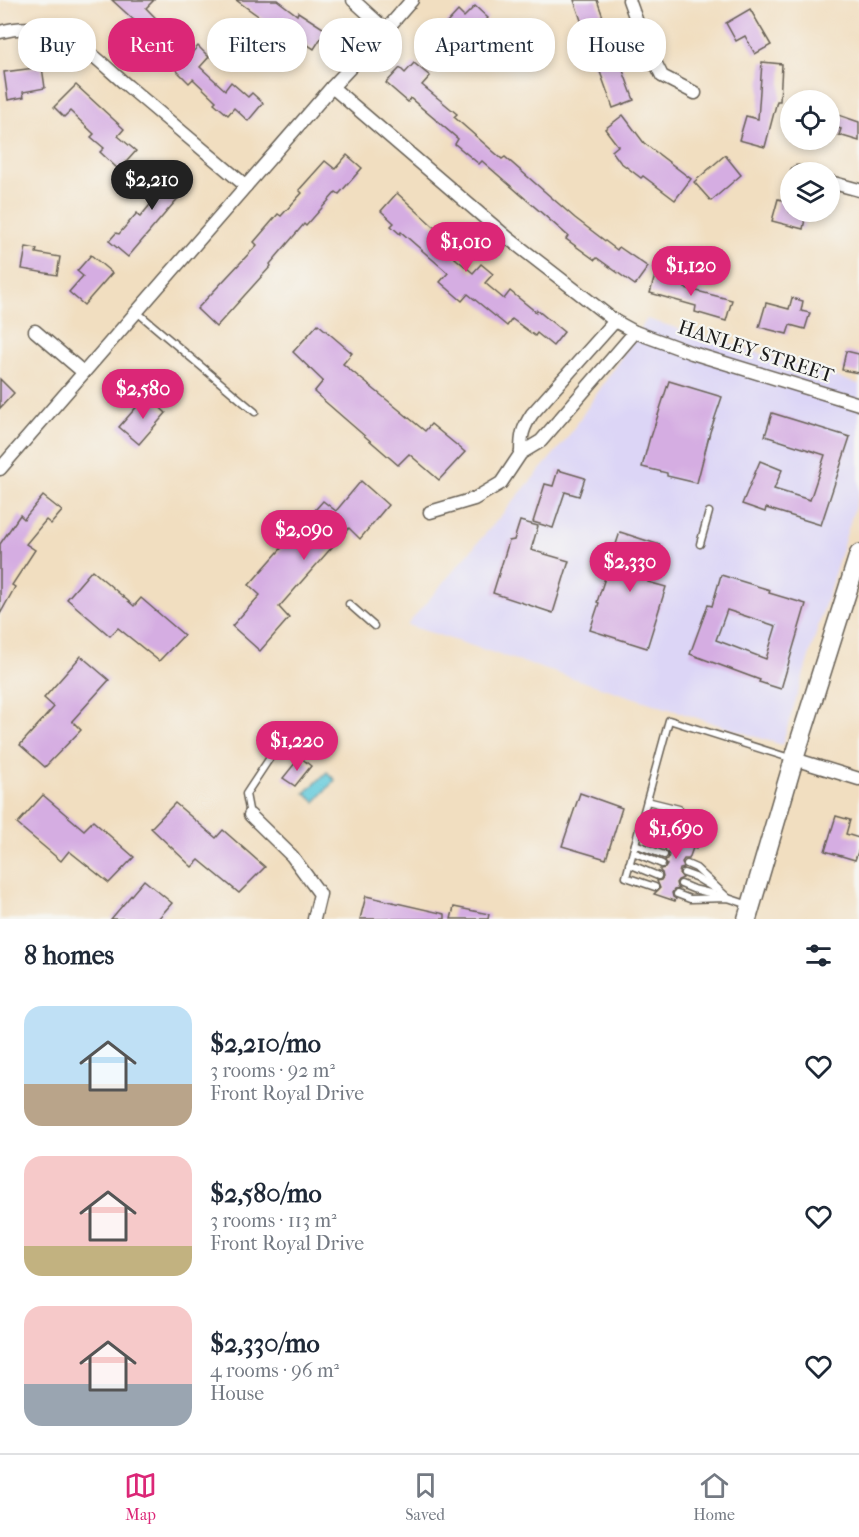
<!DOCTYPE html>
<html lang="en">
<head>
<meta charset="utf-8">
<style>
	body { margin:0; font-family:"IM FELL French Canon",serif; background:#f2f2f3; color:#1f2937; height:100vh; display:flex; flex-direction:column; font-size:22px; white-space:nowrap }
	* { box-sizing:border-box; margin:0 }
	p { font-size:20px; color:#747a83 }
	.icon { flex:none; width:33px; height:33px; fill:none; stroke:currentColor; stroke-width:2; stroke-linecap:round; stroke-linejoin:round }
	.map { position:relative; height:919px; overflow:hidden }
	.details { display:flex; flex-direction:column; background:#fff; flex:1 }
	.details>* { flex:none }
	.top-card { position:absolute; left:18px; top:18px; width:824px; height:54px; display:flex; gap:12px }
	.controls { position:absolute; left:780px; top:90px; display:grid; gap:12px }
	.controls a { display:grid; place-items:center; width:60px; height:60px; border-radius:50%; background:#fff; box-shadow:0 3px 9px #0003; font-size:30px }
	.price { position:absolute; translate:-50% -51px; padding:0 14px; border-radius:21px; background:#db2777; color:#fff; font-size:20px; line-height:39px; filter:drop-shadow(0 2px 3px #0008) }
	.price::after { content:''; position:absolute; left:50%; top:36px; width:18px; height:14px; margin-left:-9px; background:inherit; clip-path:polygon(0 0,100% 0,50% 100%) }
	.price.active { background:#222; color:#fff }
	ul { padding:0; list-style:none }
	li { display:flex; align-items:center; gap:18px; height:150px; padding:0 24px }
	li span { display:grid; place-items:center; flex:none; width:168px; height:120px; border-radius:18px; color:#555 }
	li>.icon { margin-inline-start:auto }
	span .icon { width:72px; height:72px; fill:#fffc; stroke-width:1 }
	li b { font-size:26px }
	h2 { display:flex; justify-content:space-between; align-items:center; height:72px; padding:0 24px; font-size:26px }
	.chip { padding:0 21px; border-radius:24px; background:#fff; box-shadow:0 3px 9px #0003; font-size:21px; line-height:54px }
	.chip.active { background:#db2777; color:#fff }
	.tabs { display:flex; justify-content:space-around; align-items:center; height:84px; border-top:2px solid #e0e1e3; background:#fff; font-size:16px; color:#747a83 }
	.tabs a { display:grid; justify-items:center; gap:3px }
	.tabs .active { color:#db2777 }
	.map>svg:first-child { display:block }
	.built { fill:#dcd5f6 }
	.water { fill:#5fc9da; stroke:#3e727b; stroke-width:1.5 }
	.building { fill:#d5ade2; fill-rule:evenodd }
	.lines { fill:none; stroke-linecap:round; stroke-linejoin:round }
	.lane-casing { stroke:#676055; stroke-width:9 }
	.street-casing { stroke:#676055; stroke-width:15 }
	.secondary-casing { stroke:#676055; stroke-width:21 }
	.lane { stroke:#fff; stroke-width:6 }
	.street { stroke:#fff; stroke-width:12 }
	.secondary { stroke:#fff; stroke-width:18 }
	.labels { text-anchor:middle; stroke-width:4.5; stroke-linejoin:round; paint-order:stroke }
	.street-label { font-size:20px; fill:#1c1c1c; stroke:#f6f6f2 }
</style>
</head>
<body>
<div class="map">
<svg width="859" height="919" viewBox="0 0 859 919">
	<rect width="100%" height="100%" fill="#f6f6f2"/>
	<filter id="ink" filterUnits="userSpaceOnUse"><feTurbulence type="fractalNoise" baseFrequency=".0167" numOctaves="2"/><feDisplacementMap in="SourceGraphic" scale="12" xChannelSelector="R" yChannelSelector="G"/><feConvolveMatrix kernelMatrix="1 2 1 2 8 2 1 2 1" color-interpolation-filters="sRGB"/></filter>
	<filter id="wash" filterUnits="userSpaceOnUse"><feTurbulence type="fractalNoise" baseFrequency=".008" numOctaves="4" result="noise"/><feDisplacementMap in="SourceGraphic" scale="24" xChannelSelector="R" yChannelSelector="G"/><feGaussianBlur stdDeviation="1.35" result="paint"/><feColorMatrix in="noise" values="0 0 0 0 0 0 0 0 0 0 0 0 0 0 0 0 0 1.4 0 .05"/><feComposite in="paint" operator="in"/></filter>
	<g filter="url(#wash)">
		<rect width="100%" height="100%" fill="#f1dec0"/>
		<polygon class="built" points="647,319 859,384 859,493 782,745 407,625 565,441"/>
		<polygon class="water" points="327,772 335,780 315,802 305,793"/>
		<g id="blocks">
			<g class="building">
				<polygon points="112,0 154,0 146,8 191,54 198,46 209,57 200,67 225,90 231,82 248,97 252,93 263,103 248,121 234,108 228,115 214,103 216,101 193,79 189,83 176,70 178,67 159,48 152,54 140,41 148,33"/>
				<polygon points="236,0 277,0 297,15 298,12 326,30 314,49 277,25 275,28"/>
				<polygon points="574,0 597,0 603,17 595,20 605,44 612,41 634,100 613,108 599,69 596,70 586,47 579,50 575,39 586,35"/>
				<polygon points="475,6 488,18 466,43 446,24 458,11 464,17"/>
				<polygon points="750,9 771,45 755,54 745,36 736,41 726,23"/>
				<polygon points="762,62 782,64 780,101 777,101 765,147 739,140 746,116 758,119"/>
				<polygon points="414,63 430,76 422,85 457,114 454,117 502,159 505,157 575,218 617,250 619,247 648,267 635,285 597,258 595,260 566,239 568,236 482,161 479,164 455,144 458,139 410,98 408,102 386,83 400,68 405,73"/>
				<polygon points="42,67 45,88 23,92 24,97 8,100 4,72"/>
				<polygon points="76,85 124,129 118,136 136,151 119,170 100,152 104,148 91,137 94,134 70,111 64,117 54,107"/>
				<polygon points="830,112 859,122 859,141 839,135 841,129 830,125"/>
				<polygon points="623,115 644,143 691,179 675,200 643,176 641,178 620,162 612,151 618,146 605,129"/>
				<polygon points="347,155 362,168 339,194 336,192 306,226 304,224 270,264 271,266 216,327 197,309 257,245 254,242 278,214 281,216 302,193 299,190 325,161 335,169"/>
				<polygon points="725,155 741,175 711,201 694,182"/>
				<polygon points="170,165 191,183 128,257 109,241 116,233 119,234 137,213 140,217 154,200 147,193"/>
				<polygon points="397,193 456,247 450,254 473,273 481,264 493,274 485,283 504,299 510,291 536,312 537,310 564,332 553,346 537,333 535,336 512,319 507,326 468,294 462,301 440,282 448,273 401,232 400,234 391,226 394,223 381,211"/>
				<polygon points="778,199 790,202 790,212 806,214 803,229 772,221"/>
				<polygon points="26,247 37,249 36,253 60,257 57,275 22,269"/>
				<polygon points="91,255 112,273 84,305 69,292 83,276 77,271"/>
				<polygon points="656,272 687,281 685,288 732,300 726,321 695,312 696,306 650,293"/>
				<polygon points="792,298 803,301 801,311 810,313 805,329 790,325 787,334 759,327 766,303 789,309"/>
				<polygon points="318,324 352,353 343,364 425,431 431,424 465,452 439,480 409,454 398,465 314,392 323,381 293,352"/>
				<polygon points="846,351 859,354 859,373 842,370"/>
				<polygon points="0,379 14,393 0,408"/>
				<polygon points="669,381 722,397 710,432 697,483 667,476 667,473 642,467 650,437 651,437"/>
				<polygon points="147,395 166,413 139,444 119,427"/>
				<polygon points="772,413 850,437 821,525 766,508 765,512 742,504 760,461 782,470 774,489 810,500 825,455 765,436"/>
				<polygon points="558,470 585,478 579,496 565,492 553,528 533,522 545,484 553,486"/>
				<polygon points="361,481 388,505 360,539 349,528 279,607 289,618 260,651 232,626 260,595 249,585 323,501 336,511"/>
				<polygon points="43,496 62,511 51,524 46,520 26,544 35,550 12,585 15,587 0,614 0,544 20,515 24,519"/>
				<polygon points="520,521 538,526 531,550 569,561 553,613 493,593 509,541 514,540"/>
				<polygon points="620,532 660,545 648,582 666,587 647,648 590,630 599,603 597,602"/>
				<polygon points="92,570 134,606 141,598 184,635 159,661 118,628 110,636 67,599"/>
				<path d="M 721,575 L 770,590 L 769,593 L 806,604 L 781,689 L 759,682 L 760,680 L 690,654 L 708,605 L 712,606 ZM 727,610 L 776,626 L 766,659 L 716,640 Z"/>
				<polygon points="81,656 109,680 72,721 81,730 45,767 20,745 54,707 44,698"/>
				<polygon points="300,757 311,766 295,786 283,778"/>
				<polygon points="580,793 622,808 606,859 562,846"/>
				<polygon points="43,795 84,830 93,821 134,857 109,883 69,851 61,861 17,824"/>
				<polygon points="175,803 216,838 223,830 265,867 239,893 199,860 192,867 151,828"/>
				<polygon points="836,816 850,820 846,834 859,838 859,849 855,860 825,851"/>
				<polygon points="672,825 700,835 696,849 693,848 689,859 684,859 682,862 684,868 680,869 679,873 683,878 678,880 676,883 677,887 679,889 674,890 672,893 673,897 676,899 675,901 654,894 660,888 657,881 661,880 663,877 662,873 660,871 660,869 665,868 667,865 665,860 668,859 669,855 665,850"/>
				<polygon points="144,880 172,903 158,919 111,919"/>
				<polygon points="366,896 445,914 445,919 360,919"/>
				<polygon points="454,907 489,914 488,919 451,919"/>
			</g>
		</g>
	</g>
	<g filter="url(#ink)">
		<use href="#blocks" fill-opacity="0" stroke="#676055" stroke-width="1.5"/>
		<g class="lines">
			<g class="lane-casing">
				<g id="lane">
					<polyline points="137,312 255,412"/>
					<polyline points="700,544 709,512"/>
					<polyline points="349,604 374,626"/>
					<polyline points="647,801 679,809"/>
					<polyline points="250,815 246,794 285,735"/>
					<polyline points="635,844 664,855"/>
					<polyline points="633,852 662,864"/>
					<polyline points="629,864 658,876"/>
					<polyline points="687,864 696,868 728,898"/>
					<polyline points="684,873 695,877 715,889"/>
					<polyline points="681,884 693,889 718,895"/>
					<polyline points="655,887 626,877 669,720 793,759"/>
					<polyline points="677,894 690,899 728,898 749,905"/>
				</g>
			</g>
			<g class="street-casing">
				<g id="street">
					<polyline points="353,0 386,30"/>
					<polyline points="629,0 642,36 662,76 695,93"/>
					<path d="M 0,32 C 24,25 49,28 72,40 C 91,51 112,73 129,87 C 168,120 207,153 246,186"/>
					<polyline points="332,87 508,238 615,321 635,332 692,353 859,404"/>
					<polyline points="797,172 798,172"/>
					<polyline points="830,182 859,190"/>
					<polyline points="35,331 83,372"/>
					<path d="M 521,453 C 521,436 522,429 532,414 L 615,321"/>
					<polyline points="0,469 332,87 386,30 412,0"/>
					<polyline points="430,512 474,499 501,483 521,453 541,441 635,332"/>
					<polyline points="794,759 859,779"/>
					<polyline points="250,815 292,856 320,894 314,919"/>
				</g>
			</g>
			<g class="secondary-casing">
				<polyline id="secondary" points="747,919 794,759 859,554"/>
			</g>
			<use href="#lane" class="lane"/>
			<use href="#street" class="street"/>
			<use href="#secondary" class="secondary"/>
		</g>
	</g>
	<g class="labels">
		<g class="street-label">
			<text transform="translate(756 351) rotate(18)" y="7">HANLEY STREET</text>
		</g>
	</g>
</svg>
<div class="controls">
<a><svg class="icon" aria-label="locate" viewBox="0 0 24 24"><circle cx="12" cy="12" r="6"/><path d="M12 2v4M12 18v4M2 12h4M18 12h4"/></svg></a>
<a><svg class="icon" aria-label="layers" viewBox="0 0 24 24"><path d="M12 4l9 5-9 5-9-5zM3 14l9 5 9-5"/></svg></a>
</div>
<b class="price active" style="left:152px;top:211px">$2,210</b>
<b class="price" style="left:466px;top:273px">$1,010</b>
<b class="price" style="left:691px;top:297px">$1,120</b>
<b class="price" style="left:143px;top:420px">$2,580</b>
<b class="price" style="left:304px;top:561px">$2,090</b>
<b class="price" style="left:630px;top:593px">$2,330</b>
<b class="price" style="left:297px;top:772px">$1,220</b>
<b class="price" style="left:676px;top:860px">$1,690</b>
<div class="top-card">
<a class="chip">Buy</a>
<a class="chip active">Rent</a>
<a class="chip">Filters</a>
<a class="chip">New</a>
<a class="chip">Apartment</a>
<a class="chip">House</a>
</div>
</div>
<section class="details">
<h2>8 homes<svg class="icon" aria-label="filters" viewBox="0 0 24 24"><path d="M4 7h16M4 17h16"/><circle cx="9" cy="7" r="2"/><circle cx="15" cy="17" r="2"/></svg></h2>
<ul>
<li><span style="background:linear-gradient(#bfe0f5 65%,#b9a48a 0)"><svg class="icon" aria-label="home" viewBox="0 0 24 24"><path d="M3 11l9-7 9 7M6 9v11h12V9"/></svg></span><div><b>$2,210/mo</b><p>3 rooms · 92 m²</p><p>Front Royal Drive</p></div><svg class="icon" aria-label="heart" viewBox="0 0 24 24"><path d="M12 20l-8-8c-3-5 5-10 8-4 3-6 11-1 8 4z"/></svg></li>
<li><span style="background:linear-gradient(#f6c9c9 75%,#c2b280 0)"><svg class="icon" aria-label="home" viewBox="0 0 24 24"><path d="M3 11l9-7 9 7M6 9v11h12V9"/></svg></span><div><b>$2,580/mo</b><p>3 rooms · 113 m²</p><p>Front Royal Drive</p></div><svg class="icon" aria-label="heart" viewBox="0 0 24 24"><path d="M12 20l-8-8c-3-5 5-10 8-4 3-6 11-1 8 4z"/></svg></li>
<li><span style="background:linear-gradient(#f6c9c9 65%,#9aa5b1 0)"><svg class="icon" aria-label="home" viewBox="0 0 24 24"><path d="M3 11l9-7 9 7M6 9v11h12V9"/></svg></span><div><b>$2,330/mo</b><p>4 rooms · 96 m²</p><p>House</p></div><svg class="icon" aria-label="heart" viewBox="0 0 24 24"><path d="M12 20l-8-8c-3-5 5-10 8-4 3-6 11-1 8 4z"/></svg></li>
</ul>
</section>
<nav class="tabs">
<a class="active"><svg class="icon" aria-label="map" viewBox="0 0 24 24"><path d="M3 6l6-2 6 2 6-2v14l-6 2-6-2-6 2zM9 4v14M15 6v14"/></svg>Map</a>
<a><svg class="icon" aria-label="saved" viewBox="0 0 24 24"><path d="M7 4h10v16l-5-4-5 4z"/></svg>Saved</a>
<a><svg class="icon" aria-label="home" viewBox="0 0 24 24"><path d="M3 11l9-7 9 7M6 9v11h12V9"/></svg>Home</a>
</nav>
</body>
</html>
